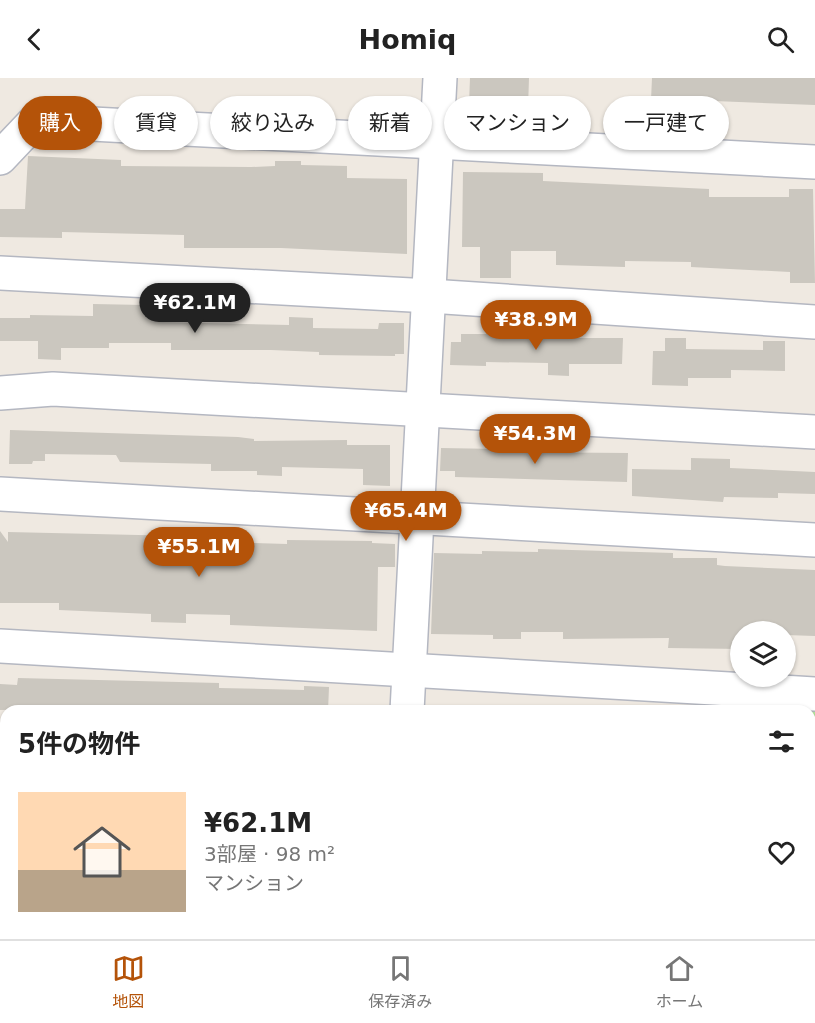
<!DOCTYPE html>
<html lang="ja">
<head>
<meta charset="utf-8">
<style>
	body { margin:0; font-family:"DejaVu Sans","Noto Sans JP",sans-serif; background:#f6f6f6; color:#222; height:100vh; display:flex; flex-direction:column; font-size:22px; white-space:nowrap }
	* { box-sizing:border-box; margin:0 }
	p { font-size:20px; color:#767676 }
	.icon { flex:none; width:33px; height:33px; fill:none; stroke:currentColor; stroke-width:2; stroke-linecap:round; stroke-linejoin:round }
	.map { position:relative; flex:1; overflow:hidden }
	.sheet { position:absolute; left:0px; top:627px; width:816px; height:234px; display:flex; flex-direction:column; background:#fff; border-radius:18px 18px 0 0; box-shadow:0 2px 4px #0004 }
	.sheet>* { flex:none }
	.hud { position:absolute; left:18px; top:18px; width:780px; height:54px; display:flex; gap:12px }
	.fabs { position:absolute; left:730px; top:543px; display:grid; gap:12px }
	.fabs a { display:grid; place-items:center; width:66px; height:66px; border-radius:50%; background:#fff; box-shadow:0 2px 4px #0004; font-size:30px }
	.price { position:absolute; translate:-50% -51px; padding:0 14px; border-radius:21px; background:#b45309; color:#fff; font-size:20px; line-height:39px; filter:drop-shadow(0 2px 3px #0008) }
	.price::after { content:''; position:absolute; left:50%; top:36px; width:18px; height:14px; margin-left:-9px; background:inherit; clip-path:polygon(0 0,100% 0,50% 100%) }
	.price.selected { background:#222; color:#fff }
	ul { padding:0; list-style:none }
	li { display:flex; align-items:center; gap:18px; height:150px; padding:0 18px }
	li+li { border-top:2px solid #e0e0e0 }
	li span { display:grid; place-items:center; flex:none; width:168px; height:120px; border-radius:0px; color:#555 }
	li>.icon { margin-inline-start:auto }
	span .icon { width:72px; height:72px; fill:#fffc; stroke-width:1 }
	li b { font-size:26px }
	h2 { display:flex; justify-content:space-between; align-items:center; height:72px; padding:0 18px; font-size:26px }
	.tag { padding:0 21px; border-radius:27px; background:#fff; box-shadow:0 2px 4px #0004; font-size:21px; line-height:54px }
	.tag.selected { background:#b45309; color:#fff }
	header { display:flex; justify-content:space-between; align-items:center; height:78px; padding:0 18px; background:#fff; font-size:27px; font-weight:600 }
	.menu { display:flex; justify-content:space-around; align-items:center; height:84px; border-top:2px solid #e0e0e0; background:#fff; font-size:16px; color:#767676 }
	.menu a { display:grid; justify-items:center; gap:3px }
	.menu .selected { color:#b45309 }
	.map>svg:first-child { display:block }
	.green { fill:#b6e59e }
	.building { fill:#cbc7bf }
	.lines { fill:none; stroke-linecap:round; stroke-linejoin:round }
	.minor-casing { stroke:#b4b7c1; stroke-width:36 }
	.minor { stroke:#fff; stroke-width:33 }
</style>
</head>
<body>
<header><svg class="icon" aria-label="back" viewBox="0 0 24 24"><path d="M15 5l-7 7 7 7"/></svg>Homiq<svg class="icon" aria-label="search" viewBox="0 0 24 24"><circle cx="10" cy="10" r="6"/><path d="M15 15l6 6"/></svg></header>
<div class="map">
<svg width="815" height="861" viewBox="0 0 815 861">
	<rect width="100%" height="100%" fill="#efe9e1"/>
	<g class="green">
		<polygon points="777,628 815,630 815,757 810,757 810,633 777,633"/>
		<polygon points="0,736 6,736 6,855 45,855 44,861 0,861"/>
	</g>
	<g class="building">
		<polygon points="470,0 529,0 528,30 469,26"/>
		<polygon points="652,0 815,0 815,27 714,23 714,26 676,25 651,22"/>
		<polygon points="28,78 121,82 121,88 251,89 275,88 275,83 301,83 301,87 347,88 347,100 407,101 407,176 281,170 184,170 184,157 62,154 62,160 0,159 0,131 25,131"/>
		<polygon points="463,94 543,95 543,103 709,111 709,119 789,119 789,111 813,111 815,205 790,205 790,194 691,189 691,184 625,183 625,189 556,187 556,173 511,173 511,200 480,200 480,169 462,169"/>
		<polygon points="93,226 144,227 144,238 162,238 162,244 289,247 289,239 313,240 313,250 378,251 379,245 404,245 404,276 395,276 395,278 319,277 319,274 271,272 171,272 171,265 109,265 109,270 61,270 61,282 38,281 38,263 0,263 0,240 30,240 30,237 93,238"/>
		<polygon points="461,256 570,256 570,260 623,260 622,286 569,286 569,298 548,297 548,285 486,284 486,288 450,287 451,264 461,264"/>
		<polygon points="665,260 686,260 686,271 763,272 763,263 785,263 785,293 731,292 731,300 688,300 688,308 652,307 653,273 665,273"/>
		<polygon points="10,352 238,359 254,361 254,363 347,362 347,367 390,367 390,408 363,407 363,391 282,389 282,398 257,397 257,393 211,393 211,386 120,384 116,377 45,376 45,383 33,383 32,386 9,386"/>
		<polygon points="441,370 499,371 499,374 628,375 627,404 455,399 455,393 440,393"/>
		<polygon points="691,380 730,381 730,390 815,394 815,416 778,415 778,420 724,419 723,424 632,418 632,391 691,392"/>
		<polygon points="0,453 8,464 8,454 225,459 225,464 287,466 287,462 372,463 372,465 395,466 395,489 378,489 377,553 230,547 230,537 186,536 186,545 151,544 151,536 59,532 59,525 0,525"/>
		<polygon points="538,471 673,475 673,480 717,480 717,487 725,488 815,492 815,558 786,557 786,554 741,554 741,571 668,570 669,560 563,561 563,554 521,554 521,561 493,561 493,557 431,556 434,475 482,476 482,473 538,474"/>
		<polygon points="18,600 219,605 219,610 304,612 304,608 329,609 328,633 174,633 174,631 108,630 0,632 0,606 17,607"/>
	</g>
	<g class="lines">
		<g class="minor-casing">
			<g id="minor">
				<polyline points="0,80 35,43 815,84"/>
				<polyline points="0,195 430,218 815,244"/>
				<polyline points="0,315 53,311 815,354"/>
				<polyline points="0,416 815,462"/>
				<polyline points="0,568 815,616"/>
				<polyline points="407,633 440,0"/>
				<polyline points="0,724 6,724"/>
				<polyline points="810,770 815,771"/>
				<polyline points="53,861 54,855"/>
				<polyline points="395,861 395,855"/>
			</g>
		</g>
		<use href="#minor" class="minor"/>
	</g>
</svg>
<div class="fabs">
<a><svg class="icon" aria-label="layers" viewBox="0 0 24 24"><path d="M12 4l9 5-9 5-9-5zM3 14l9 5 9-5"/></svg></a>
</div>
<b class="price selected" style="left:195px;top:256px">¥62.1M</b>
<b class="price" style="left:536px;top:273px">¥38.9M</b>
<b class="price" style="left:535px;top:387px">¥54.3M</b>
<b class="price" style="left:406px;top:464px">¥65.4M</b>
<b class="price" style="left:199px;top:500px">¥55.1M</b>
<div class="hud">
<a class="tag selected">購入</a>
<a class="tag">賃貸</a>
<a class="tag">絞り込み</a>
<a class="tag">新着</a>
<a class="tag">マンション</a>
<a class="tag">一戸建て</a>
</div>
<section class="sheet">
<h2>5件の物件<svg class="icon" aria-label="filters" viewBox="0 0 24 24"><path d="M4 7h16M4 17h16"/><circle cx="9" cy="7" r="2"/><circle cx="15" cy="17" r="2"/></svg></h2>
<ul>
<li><span style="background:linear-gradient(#ffd9b3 65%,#b9a48a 0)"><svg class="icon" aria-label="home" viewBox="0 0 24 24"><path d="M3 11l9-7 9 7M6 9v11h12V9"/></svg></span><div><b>¥62.1M</b><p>3部屋 · 98 m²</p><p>マンション</p></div><svg class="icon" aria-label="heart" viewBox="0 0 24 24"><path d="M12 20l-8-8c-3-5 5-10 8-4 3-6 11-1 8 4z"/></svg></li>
</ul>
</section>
</div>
<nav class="menu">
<a class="selected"><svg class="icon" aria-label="map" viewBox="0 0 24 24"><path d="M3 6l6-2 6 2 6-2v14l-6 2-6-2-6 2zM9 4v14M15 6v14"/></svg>地図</a>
<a><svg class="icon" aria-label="saved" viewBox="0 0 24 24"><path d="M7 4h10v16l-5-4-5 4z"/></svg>保存済み</a>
<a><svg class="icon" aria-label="home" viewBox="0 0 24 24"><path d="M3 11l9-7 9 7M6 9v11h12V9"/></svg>ホーム</a>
</nav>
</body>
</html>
